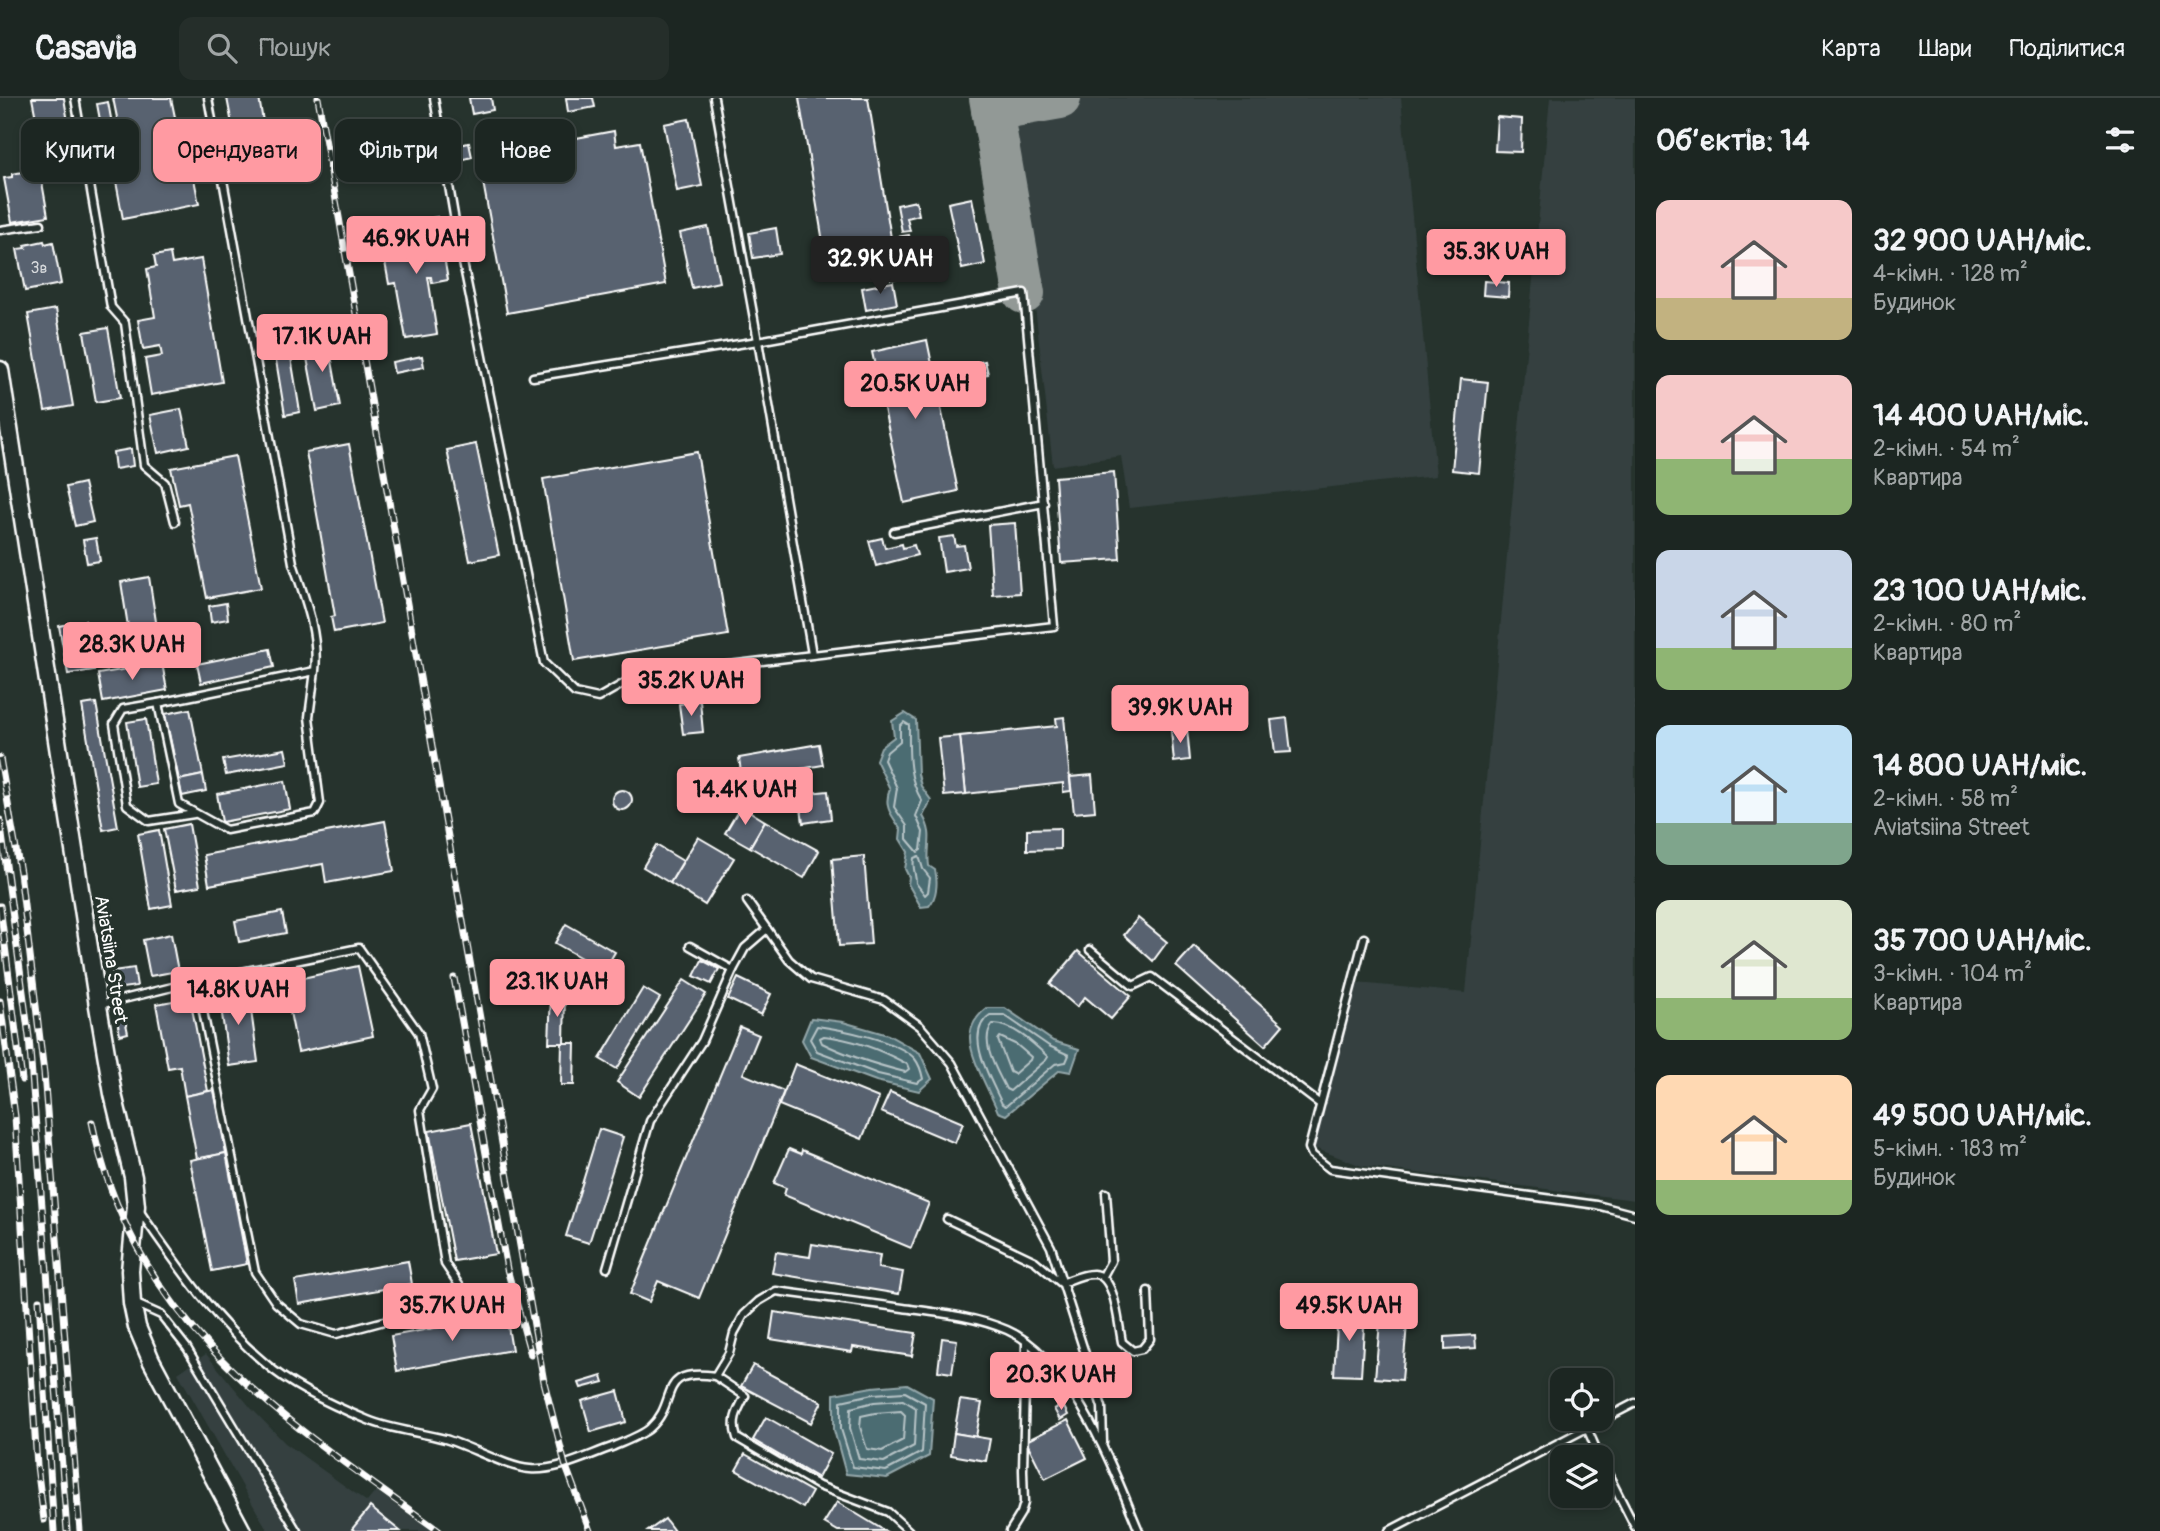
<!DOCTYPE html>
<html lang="uk">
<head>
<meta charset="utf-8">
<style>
	body { margin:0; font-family:Pangolin,sans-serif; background:#252e2a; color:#f1f3f6; height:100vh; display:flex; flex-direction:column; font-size:26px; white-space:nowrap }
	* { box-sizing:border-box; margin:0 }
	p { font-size:23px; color:#a0a5a5 }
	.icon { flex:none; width:38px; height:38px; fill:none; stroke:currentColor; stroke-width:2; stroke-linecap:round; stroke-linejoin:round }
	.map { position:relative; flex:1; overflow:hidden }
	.drawer { display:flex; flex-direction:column; background:#1c2622; width:525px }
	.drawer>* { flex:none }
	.hud { position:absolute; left:21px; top:21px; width:665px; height:63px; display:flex; gap:14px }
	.tools { position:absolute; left:1550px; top:1270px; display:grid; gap:14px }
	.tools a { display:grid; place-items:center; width:63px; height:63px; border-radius:14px; background:#1c2622; box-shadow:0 4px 10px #0003,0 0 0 2px #3a4340; font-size:35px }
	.price { position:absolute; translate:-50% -60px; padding:0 16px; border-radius:7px; background:#ff9aa2; color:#111; font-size:23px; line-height:46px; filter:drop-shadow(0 2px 4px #0008) }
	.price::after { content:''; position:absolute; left:50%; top:42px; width:21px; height:16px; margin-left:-10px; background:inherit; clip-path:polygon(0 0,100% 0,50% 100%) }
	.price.current { background:#222; color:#fff }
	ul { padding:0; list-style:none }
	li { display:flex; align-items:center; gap:21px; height:175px; padding:0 21px }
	li span { display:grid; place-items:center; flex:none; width:196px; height:140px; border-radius:14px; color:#555 }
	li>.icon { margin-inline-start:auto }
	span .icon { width:84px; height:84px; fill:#fffc; stroke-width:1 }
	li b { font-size:30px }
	h2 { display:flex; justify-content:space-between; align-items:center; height:84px; padding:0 21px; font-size:30px }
	.chip { padding:0 24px; border-radius:14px; background:#1c2622; box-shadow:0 4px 10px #0003,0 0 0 2px #3a4340; font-size:24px; line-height:63px }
	.chip.current { background:#ff9aa2; color:#111 }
	header { display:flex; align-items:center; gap:42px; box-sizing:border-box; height:98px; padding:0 35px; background:#1c2622; border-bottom:2px solid #3a4340 }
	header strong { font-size:33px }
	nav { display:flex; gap:38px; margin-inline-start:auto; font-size:24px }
	.search { width:490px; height:63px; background:#252e2a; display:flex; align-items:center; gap:18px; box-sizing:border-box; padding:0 24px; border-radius:14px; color:#a0a5a5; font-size:26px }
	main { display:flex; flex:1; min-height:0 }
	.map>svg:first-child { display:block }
	.built { fill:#354141 }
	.water { fill:#4c6c72; stroke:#94a7aa; stroke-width:2 }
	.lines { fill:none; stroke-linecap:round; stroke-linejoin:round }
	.shore { stroke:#b7c4c7; stroke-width:2 }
	.taxiway { stroke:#929996; stroke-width:42 }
	.building { fill:#58626f; stroke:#fff; stroke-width:2 }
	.service-casing { stroke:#fff; stroke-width:11 }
	.tertiary-casing { stroke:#fff; stroke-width:21 }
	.service { stroke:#26332d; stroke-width:6 }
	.tertiary { stroke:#26332d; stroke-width:16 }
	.rail-casing { stroke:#fff; stroke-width:7 }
	.rail { stroke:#26332d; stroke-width:4.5; stroke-dasharray:13; stroke-linecap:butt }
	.labels { text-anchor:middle; stroke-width:7; stroke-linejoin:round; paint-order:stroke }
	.number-label { font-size:16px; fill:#d5d8db }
	.street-label { font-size:19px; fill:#fff; stroke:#26332d }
</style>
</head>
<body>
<header>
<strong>Casavia</strong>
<div class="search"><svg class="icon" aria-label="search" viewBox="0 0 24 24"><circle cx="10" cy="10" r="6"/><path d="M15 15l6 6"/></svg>Пошук</div>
<nav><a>Карта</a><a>Шари</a><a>Поділитися</a></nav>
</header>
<main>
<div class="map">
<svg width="1635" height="1433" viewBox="0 0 1635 1433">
	<rect width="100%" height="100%" fill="#26332d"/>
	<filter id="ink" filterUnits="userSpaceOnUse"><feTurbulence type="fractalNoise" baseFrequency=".0143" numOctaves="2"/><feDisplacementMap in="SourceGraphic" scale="14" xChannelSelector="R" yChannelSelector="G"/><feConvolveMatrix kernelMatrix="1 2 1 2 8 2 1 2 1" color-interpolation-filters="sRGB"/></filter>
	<g filter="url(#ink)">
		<g class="built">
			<polygon points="1005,0 1401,0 1436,378 1129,410 1121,358 1053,368 1026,128"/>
			<polygon points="1550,0 1635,0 1635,1102 1362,1068 1312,1049 1357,885 1466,895"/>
			<polygon points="206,1256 251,1310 285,1345 367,1404 376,1393 432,1433 268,1433 178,1275"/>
		</g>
		<g class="water">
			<path d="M 905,615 L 916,622 L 918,676 L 921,688 L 931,702 L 923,718 C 935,739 926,746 929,768 L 935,772 C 938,784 937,799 929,808 L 921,809 L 908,786 L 909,779 L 905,771 L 908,754 L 900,741 L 901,731 C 891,717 883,708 890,691 L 876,662 L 881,649 L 894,639 L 892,623 Z"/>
			<path d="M 987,910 L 1005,910 L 1053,943 L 1079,951 L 1071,974 L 1060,972 L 1006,1017 L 998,1014 C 990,994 969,959 970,938 C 971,926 978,917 987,910 Z"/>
			<polygon points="811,920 843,924 888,937 920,955 932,981 919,993 876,983 811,959 802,942"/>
			<polygon points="907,1286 933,1300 929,1358 887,1380 846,1376 834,1332 834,1296 872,1289"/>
		</g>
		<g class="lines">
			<g class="shore">
				<path d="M 904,624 L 909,627 C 909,655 907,678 922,703 L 916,718 L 923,734 L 921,752 L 918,754 L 907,741 L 907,728 L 894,709 L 897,690 L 884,662 L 887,654 L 900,643 L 900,628 Z"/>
				<path d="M 919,758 L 923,771 L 930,780 L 928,794 L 925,797 L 916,785 C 916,776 912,770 914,760 Z"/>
				<path d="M 990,917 L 1004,917 L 1049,948 L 1069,957 L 1066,964 L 1055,966 L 1006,1008 L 1002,1006 C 992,983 962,936 990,917 Z"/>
				<path d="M 993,926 C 1012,925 1034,946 1048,959 L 1046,962 L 1010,993 L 1006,991 C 998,974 978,943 993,926 Z"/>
				<path d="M 817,928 C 840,931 900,943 915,961 C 919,966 922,976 923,981 L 917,985 L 878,976 L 817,953 L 810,941 Z"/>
				<path d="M 824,938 C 854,941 881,952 907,966 L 909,971 L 905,974 C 877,967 848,958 822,945 L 820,940 Z"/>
				<polygon points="1000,939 1017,947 1031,959 1030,962 1014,976 1010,974 998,942"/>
				<polygon points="905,1294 925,1305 922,1354 886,1373 853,1369 841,1331 841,1303 873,1296"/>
				<polygon points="903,1302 916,1310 914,1348 884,1364 859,1361 850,1330 851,1310 874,1304"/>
				<polygon points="901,1313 905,1317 903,1342 882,1353 867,1351 860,1329 861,1318 875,1315"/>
			</g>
			<g class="taxiway">
				<polyline points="990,0 1024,195"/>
				<polyline points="992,12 1060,0"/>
			</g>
		</g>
		<g class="building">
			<polygon points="32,0 64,0 70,36 40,41"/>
			<polygon points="113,0 171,0 180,43 186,41 199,106 123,121 111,57 124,54"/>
			<polygon points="227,0 259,0 266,41 236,47"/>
			<polygon points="469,0 491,0 493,12 472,16"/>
			<polygon points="566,0 593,0 595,9 568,14"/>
			<polygon points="799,0 868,0 891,140 909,137 916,177 891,181 886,154 856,159 854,145 824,150"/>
			<polygon points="108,4 117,53 106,54 97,6"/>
			<polygon points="1497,19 1522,21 1521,54 1495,53"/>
			<polygon points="689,21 702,88 677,93 664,26"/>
			<polygon points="614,33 616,48 640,44 666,186 507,215 481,73 504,69 501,54"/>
			<polygon points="469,45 472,59 456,63 453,48"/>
			<polygon points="386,52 390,73 368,78 364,57"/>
			<polygon points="32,72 32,75 40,73 48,118 12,124 4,80 12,79 12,76"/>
			<polygon points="972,100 985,166 962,171 948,105"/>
			<polygon points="916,103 919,117 907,120 910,133 902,134 897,107"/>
			<polygon points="437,119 448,182 432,185 431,179 428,179 437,236 406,241 396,185 389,186 381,142 423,135 421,122"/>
			<polygon points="708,129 719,184 692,190 680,135"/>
			<polygon points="776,130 780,156 753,160 749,135"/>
			<polygon points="44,143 45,146 53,144 61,186 25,193 17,151 26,150 25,147"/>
			<polygon points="170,155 172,166 201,161 222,284 151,297 145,261 162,258 160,248 143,251 138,222 155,219 147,171 156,169 154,158"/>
			<polygon points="1484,183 1509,185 1508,199 1483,197"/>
			<polygon points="893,184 897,206 866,212 862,190"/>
			<polygon points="56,211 73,308 45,313 28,216"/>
			<polygon points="108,230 120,300 96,304 84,234"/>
			<polygon points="328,240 340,308 317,313 304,244"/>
			<polygon points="288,241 300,314 285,317 273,244"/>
			<polygon points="927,242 958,393 904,405 872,254"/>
			<polygon points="422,258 424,269 394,275 392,264"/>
			<polygon points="985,263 988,276 960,283 957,269"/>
			<polygon points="1461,281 1488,284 1479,375 1452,372"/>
			<polygon points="181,311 189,348 158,355 150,317"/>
			<polygon points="349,346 382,525 334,534 331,519 335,518 306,354"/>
			<polygon points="476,346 499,457 470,463 447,352"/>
			<polygon points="131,351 133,368 115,371 113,354"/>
			<polygon points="697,354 728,537 574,563 543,381"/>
			<polygon points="235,358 261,490 207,500 188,405 179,407 171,370"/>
			<polygon points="1114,374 1120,461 1061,465 1055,379"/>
			<polygon points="84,385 93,424 75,428 66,389"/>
			<polygon points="1015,425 1020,495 993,497 988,427"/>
			<polygon points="954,438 956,448 964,447 968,470 944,474 939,440"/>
			<polygon points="96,440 100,463 87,465 83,442"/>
			<polygon points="882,440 885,450 902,446 903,450 914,447 917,457 876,468 869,443"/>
			<polygon points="149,479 160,549 132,554 121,484"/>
			<polygon points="226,505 228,521 211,524 209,508"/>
			<polygon points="85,523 94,572 68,576 59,528"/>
			<polygon points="270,551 274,569 201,585 197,566"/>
			<polygon points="162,565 167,592 103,604 98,576"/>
			<polygon points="700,603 703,634 683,636 679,606"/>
			<polygon points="96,605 118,729 103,732 82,607"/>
			<polygon points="190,611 203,677 179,682 165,616"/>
			<polygon points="1064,619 1071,693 1063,694 1063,685 966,696 960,638 1057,628 1056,620"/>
			<polygon points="1287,620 1291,654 1275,655 1271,622"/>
			<polygon points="146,621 156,686 137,689 127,624"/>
			<polygon points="1187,630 1190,662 1174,664 1171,632"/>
			<polygon points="960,638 966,696 944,698 938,640"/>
			<polygon points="819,646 823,667 742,681 739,660"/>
			<polygon points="285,651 288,665 226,677 223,662"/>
			<polygon points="203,677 206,693 182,698 179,682"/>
			<polygon points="1092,677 1095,713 1074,715 1070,679"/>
			<polygon points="285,683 290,711 222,724 217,696"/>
			<circle cx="622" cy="702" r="10"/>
			<polygon points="828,693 831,721 803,725 799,696"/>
			<polygon points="741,708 765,723 750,749 725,735"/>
			<polygon points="385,723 394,773 326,785 323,766 209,787 204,757"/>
			<polygon points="765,723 819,753 804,780 750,749"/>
			<polygon points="189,726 200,788 176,792 164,731"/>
			<polygon points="1060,730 1060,751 1027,752 1027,731"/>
			<polygon points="159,732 172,807 151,811 138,736"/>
			<polygon points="698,739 734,760 705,807 670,785"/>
			<polygon points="656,747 683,763 670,785 643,769"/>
			<polygon points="864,758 871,846 839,848 832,761"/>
			<polygon points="282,814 286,835 239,844 235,823"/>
			<polygon points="1138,820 1167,844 1153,863 1124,837"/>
			<polygon points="566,826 615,854 604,873 555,845"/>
			<polygon points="171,836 178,873 150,878 143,842"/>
			<polygon points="1194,848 1283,927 1265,948 1176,868"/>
			<polygon points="1078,853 1131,898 1111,921 1085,899 1077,909 1050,886"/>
			<polygon points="702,862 719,871 711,886 694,878"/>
			<polygon points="358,868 373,938 298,954 284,884"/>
			<polygon points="134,870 137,888 115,891 112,873"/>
			<polygon points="738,880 771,896 761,917 728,901"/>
			<polygon points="684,882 706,896 639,999 617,984"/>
			<polygon points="248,890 258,964 229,968 219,894"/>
			<polygon points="643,890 660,900 617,971 600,961"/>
			<polygon points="551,896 565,896 564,945 549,945"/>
			<polygon points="190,900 208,993 185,998 180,968 168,970 156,906"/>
			<polygon points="125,921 128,935 120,937 117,922"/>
			<polygon points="740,929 759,937 743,976 784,993 699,1200 658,1183 649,1204 630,1196"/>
			<polygon points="562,945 575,945 574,987 561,987"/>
			<polygon points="795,966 879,1000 862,1041 779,1007"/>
			<polygon points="214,992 226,1055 197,1061 185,998"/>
			<polygon points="890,994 963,1025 955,1045 881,1014"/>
			<polygon points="471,1025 496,1156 454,1163 429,1033"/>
			<polygon points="599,1031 623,1039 589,1145 566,1138"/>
			<polygon points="789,1051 801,1056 802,1052 929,1105 911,1150 784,1097 786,1090 774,1085"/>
			<polygon points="226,1055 247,1166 212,1173 190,1062"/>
			<polygon points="812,1146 880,1157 878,1170 903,1174 899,1196 772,1175 776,1154 810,1159"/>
			<polygon points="408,1163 412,1186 299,1206 295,1183"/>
			<polygon points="1338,1212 1365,1213 1361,1278 1334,1277"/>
			<polygon points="1381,1213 1408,1215 1402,1282 1375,1280"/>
			<polygon points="774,1214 916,1235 912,1258 853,1249 852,1254 770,1241"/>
			<polygon points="506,1217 512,1252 397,1273 391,1238"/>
			<polygon points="1475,1237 1476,1250 1445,1252 1445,1239"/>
			<polygon points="942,1240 957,1242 952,1275 938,1273"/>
			<polygon points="753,1267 822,1304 811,1325 741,1288"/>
			<polygon points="602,1278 604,1284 581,1290 579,1285"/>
			<polygon points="618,1293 626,1324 591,1334 582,1303"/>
			<polygon points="960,1302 982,1305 976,1339 954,1335"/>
			<polygon points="1063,1307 1068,1317 1060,1322 1054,1311"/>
			<polygon points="766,1319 831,1356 818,1380 753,1342"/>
			<polygon points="1068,1322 1087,1360 1045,1381 1026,1343"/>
			<polygon points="954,1335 990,1341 986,1363 951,1357"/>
			<polygon points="745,1356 812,1394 803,1410 736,1372"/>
			<polygon points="837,1404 885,1433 838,1433 824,1425"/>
			<polygon points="370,1409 400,1433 355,1433 352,1431"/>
			<polygon points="665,1421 674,1433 648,1433"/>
		</g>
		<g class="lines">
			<g class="service-casing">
				<g id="service">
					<polyline points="75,0 111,209 125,225 144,367 165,385 175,424"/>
					<path d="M 208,0 L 293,465 C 305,501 319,535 315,573 L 309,619 L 320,705 L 315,715 L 226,732 L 179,706 L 158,605 L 315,573"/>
					<polyline points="434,0 457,135 544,565 575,595 598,600 637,578 1054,528 1024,195 758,243 714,0"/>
					<polyline points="0,132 41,126"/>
					<polyline points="533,279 758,243 812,556"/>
					<polyline points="894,434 1044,405"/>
					<polyline points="158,605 123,611 114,626 127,707 149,723 194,716"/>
					<polyline points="747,803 789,862 811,881 884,902 920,928 952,965 1051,1149 1102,1309 1103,1345"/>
					<polyline points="1364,840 1309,1050 1312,1057 1330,1071 1597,1107 1635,1117"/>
					<polyline points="690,848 733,872"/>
					<polyline points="1090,852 1133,888 1152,879 1320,1006"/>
					<polyline points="99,907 197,883 359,850 419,935 432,991 420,1012 445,1166 461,1190 451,1205 336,1236 301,1226 276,1205 255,1174 197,883"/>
					<path d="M 138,1111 C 177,1167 214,1222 266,1266 C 292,1289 336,1309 368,1322 C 392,1332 420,1334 445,1341 C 469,1348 509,1370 530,1371 C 558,1373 586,1358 612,1349 C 623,1344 641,1338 650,1330 C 680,1303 655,1270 715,1278 L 729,1255 L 734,1235 L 744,1217 L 759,1203 L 776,1193 C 819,1199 861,1204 903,1210 C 939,1215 974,1218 1007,1232 C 1073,1261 1113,1371 1139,1433"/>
					<path d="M 947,1121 L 1035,1163 L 1061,1185 C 1071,1182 1083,1175 1094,1176 C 1116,1177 1118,1226 1122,1244 L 1133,1253 L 1142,1251 L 1150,1241 L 1148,1193"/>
					<polyline points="607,1170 650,1023 702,943 733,872 745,850 767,831"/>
					<polyline points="1103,1178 1111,1163 1106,1095"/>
					<polyline points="134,1205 161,1217 187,1250 297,1433"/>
					<path d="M 715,1278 L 745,1298 C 737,1313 731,1323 737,1340 L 819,1388 L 888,1414 L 909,1433"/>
					<polyline points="1587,1330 1600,1360"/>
					<polyline points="1601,1362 1635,1429"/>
					<polyline points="1010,1433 1021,1415 1024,1405 1023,1372 1026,1245"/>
					<polyline points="1389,1433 1635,1305"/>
				</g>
			</g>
			<g class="tertiary-casing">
				<polyline id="tertiary" points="0,272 98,908 113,996 133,1079 136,1108 130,1173 132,1205 137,1229 151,1262 242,1433"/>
			</g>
			<use href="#service" class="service"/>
			<use href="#tertiary" class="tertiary"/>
			<g class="rail-casing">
				<g id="rail">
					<polyline points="318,0 544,1284 565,1366 590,1433"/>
					<polyline points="0,660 20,774 44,975 80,1433"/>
					<polyline points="0,722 29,939 67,1433"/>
					<polyline points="0,808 22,982"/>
					<polyline points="454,880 507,1171 531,1257"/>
					<polyline points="0,903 15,1018 37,1368 44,1422"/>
					<path d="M 92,1024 C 134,1227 282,1320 439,1433"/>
					<polyline points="39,1202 54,1433"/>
				</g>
			</g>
			<use href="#rail" class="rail"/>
		</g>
	</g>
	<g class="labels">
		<g class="number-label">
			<text x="39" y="175">3в</text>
		</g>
		<g class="street-label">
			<text transform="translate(112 861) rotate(81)" y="7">Aviatsiina Street</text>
		</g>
	</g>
</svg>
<div class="tools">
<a><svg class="icon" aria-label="locate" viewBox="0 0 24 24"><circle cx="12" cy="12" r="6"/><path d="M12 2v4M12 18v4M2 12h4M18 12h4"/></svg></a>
<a><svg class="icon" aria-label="layers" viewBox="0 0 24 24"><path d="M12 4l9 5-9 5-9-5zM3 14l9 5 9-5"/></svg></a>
</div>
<b class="price" style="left:416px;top:178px">46.9K UAH</b>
<b class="price" style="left:1496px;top:191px">35.3K UAH</b>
<b class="price current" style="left:880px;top:198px">32.9K UAH</b>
<b class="price" style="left:322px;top:276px">17.1K UAH</b>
<b class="price" style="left:915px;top:323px">20.5K UAH</b>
<b class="price" style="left:132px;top:584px">28.3K UAH</b>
<b class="price" style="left:691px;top:620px">35.2K UAH</b>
<b class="price" style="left:1180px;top:647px">39.9K UAH</b>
<b class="price" style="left:745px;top:729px">14.4K UAH</b>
<b class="price" style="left:557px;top:921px">23.1K UAH</b>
<b class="price" style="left:238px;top:929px">14.8K UAH</b>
<b class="price" style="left:452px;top:1245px">35.7K UAH</b>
<b class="price" style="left:1349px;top:1245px">49.5K UAH</b>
<b class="price" style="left:1061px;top:1314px">20.3K UAH</b>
<div class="hud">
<a class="chip">Купити</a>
<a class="chip current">Орендувати</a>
<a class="chip">Фільтри</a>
<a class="chip">Нове</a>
</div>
</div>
<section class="drawer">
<h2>Об’єктів: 14<svg class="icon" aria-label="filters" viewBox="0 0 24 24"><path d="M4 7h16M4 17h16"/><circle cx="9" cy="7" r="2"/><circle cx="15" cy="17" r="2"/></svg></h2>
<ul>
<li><span style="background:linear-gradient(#f6c9c9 70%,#c2b280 0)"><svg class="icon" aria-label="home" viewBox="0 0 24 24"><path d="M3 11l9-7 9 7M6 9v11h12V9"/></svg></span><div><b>32 900 UAH/міс.</b><p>4-кімн. · 128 m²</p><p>Будинок</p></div></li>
<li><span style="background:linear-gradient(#f6c9c9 60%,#8fb573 0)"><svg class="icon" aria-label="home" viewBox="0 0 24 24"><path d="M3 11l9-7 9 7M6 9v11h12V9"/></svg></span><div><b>14 400 UAH/міс.</b><p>2-кімн. · 54 m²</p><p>Квартира</p></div></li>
<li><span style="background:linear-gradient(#c9d6e8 70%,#8fb573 0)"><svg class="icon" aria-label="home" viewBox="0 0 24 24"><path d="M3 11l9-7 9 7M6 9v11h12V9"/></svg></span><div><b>23 100 UAH/міс.</b><p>2-кімн. · 80 m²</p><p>Квартира</p></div></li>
<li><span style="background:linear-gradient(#bfe0f5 70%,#7fa58c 0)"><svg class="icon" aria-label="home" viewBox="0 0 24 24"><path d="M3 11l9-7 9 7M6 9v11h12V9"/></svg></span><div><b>14 800 UAH/міс.</b><p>2-кімн. · 58 m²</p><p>Aviatsiina Street</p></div></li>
<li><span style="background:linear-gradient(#dfe7d0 70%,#8fb573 0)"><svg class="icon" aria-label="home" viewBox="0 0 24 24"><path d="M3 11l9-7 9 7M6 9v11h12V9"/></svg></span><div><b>35 700 UAH/міс.</b><p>3-кімн. · 104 m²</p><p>Квартира</p></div></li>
<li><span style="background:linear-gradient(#ffd9b3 75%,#8fb573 0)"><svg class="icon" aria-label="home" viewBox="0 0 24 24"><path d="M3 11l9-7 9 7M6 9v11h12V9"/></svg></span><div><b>49 500 UAH/міс.</b><p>5-кімн. · 183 m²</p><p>Будинок</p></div></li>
</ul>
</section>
</main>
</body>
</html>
